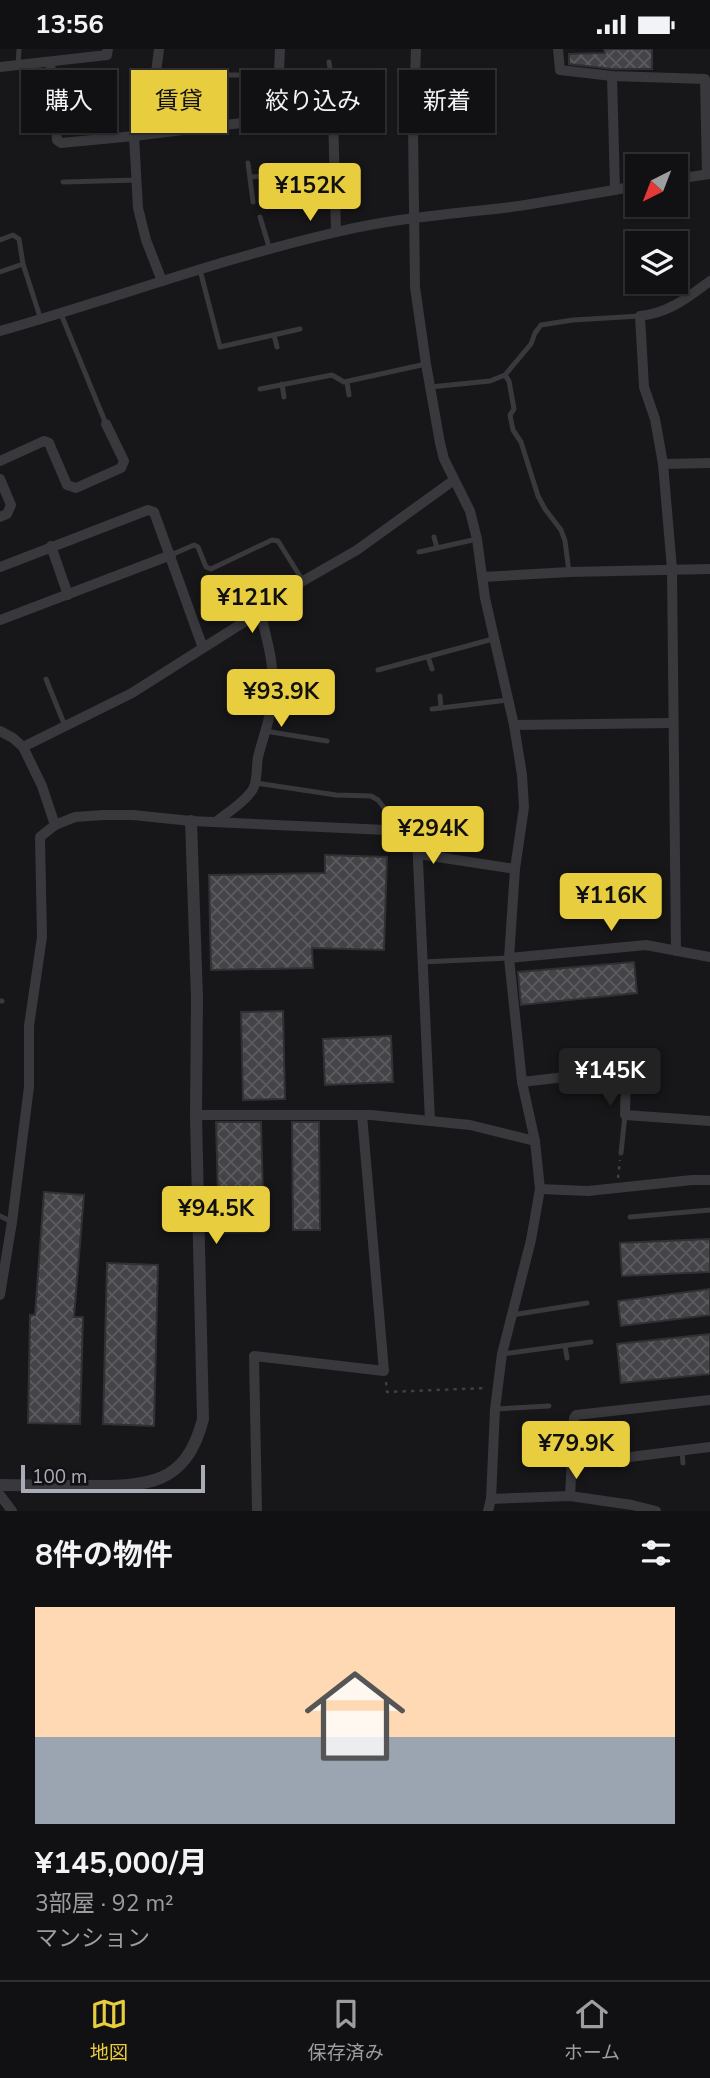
<!DOCTYPE html>
<html lang="ja">
<head>
<meta charset="utf-8">
<style>
	body { margin:0; font-family:"Nunito Sans","Noto Sans JP",sans-serif; background:#1a191b; color:#f1f3f6; height:100vh; display:flex; flex-direction:column; font-size:26px; white-space:nowrap }
	* { box-sizing:border-box; margin:0 }
	p { font-size:23px; color:#9c9d9f }
	.icon { flex:none; width:38px; height:38px; fill:none; stroke:currentColor; stroke-width:2; stroke-linecap:round; stroke-linejoin:round }
	.map { position:relative; height:1462px; overflow:hidden }
	.details { display:flex; flex-direction:column; background:#111012; flex:1 }
	.details>* { flex:none }
	.guide { position:absolute; left:21px; top:21px; width:668px; height:63px; display:flex; gap:14px }
	.needle { width:46px; rotate:222deg }
	.controls { position:absolute; left:625px; top:105px; display:grid; gap:14px }
	.controls a { display:grid; place-items:center; width:63px; height:63px; border-radius:0px; background:#111012; box-shadow:0 2px 5px #0004,0 0 0 2px #303032; font-size:35px }
	.scale { position:absolute; left:21px; bottom:18px; width:184px; box-sizing:border-box; padding-left:7px; border:4px solid #a9abb7; border-top:0; font-size:19px; line-height:24px; white-space:nowrap; color:#a9abb7; -webkit-text-stroke:5px #121113; paint-order:stroke }
	.price { position:absolute; translate:-50% -60px; padding:0 16px; border-radius:7px; background:#e8cd3f; color:#111; font-size:23px; line-height:46px; filter:drop-shadow(0 2px 4px #0008) }
	.price::after { content:''; position:absolute; left:50%; top:42px; width:21px; height:16px; margin-left:-10px; background:inherit; clip-path:polygon(0 0,100% 0,50% 100%) }
	.price.on { background:#222; color:#fff }
	ul { padding:0; list-style:none }
	li { display:grid; align-content:center; gap:14px; height:371px; padding:0 35px }
	li span { display:grid; place-items:center; height:217px; border-radius:0px; color:#555 }
	li>.icon { margin-inline-start:auto }
	span .icon { width:126px; height:126px; fill:#fffc; stroke-width:1 }
	li b { font-size:30px }
	h2 { display:flex; justify-content:space-between; align-items:center; height:84px; padding:0 35px; font-size:30px }
	.pill { padding:0 24px; border-radius:0px; background:#111012; box-shadow:0 2px 5px #0004,0 0 0 2px #303032; font-size:24px; line-height:63px }
	.pill.on { background:#e8cd3f; color:#111 }
	.status { display:flex; justify-content:space-between; align-items:center; height:49px; padding:0 35px; background:#111012; direction:ltr }
	.status svg { height:19px; fill:currentColor }
	.tab-bar { display:flex; justify-content:space-around; align-items:center; height:98px; border-top:2px solid #303032; background:#111012; font-size:19px; color:#9c9d9f }
	.tab-bar a { display:grid; justify-items:center; gap:4px }
	.tab-bar .on { color:#e8cd3f }
	.map>svg:first-child { display:block }
	.building { fill:url(#building-cross-hatch); stroke:#313134; stroke-width:2 }
	.lines { fill:none; stroke-linecap:round; stroke-linejoin:round }
	.path { stroke:#3e3e44; stroke-width:2.5; stroke-dasharray:3.5 5; stroke-linecap:butt }
	.service { stroke:#38383d; stroke-width:5 }
	.minor { stroke:#38383d; stroke-width:10 }
	.tertiary { stroke:#38383d; stroke-width:12 }
</style>
</head>
<body>
<div class="status"><b>13:56</b><svg viewBox="0 0 49 12"><path d="M0 12V9h3v3zM5 12V6h3v6zM10 12V3h3v9zM15 12V0h3v12zM26 1h20v11H26zM47 4h2v5h-2z"/></svg></div>
<div class="map">
<svg width="710" height="1462" viewBox="0 0 710 1462">
	<defs>
		<pattern id="building-cross-hatch" width="8" height="8" patternUnits="userSpaceOnUse" patternTransform="scale(1.75)"><rect width="8" height="8" fill="#434348"/><path d="M0 0l8 8M0 8l8-8" fill="none" stroke="#5b5b60"/></pattern>
	</defs>
	<rect width="100%" height="100%" fill="#171618"/>
	<g class="building">
		<polygon points="604,0 652,0 652,20 613,20 569,15 569,5 605,4"/>
		<polygon points="325,806 387,808 384,901 312,899 313,919 211,921 209,826 325,824"/>
		<polygon points="634,913 637,944 521,956 518,923"/>
		<polygon points="283,962 285,1050 243,1051 241,963"/>
		<polygon points="391,987 393,1033 325,1036 323,990"/>
		<polygon points="216,1073 261,1073 264,1183 219,1184"/>
		<polygon points="292,1073 319,1073 320,1181 293,1181"/>
		<polygon points="44,1143 84,1146 74,1268 83,1268 80,1375 28,1374 30,1266 35,1266"/>
		<polygon points="710,1190 710,1223 622,1227 620,1194"/>
		<polygon points="107,1214 158,1216 154,1377 103,1375"/>
		<polygon points="710,1240 710,1266 621,1277 618,1252"/>
		<polygon points="710,1285 710,1325 621,1334 617,1295"/>
	</g>
	<g class="lines">
		<g class="path">
			<polyline points="618,1129 620,1111"/>
			<polyline points="386,1333 387,1343 486,1339"/>
		</g>
		<g class="service">
			<polyline points="329,13 333,41 333,63"/>
			<polyline points="18,17 19,0"/>
			<polyline points="226,26 279,26"/>
			<polyline points="248,114 253,153"/>
			<polyline points="251,128 334,120"/>
			<polyline points="63,133 137,131"/>
			<polyline points="260,168 270,201"/>
			<polyline points="0,191 13,186 19,190 23,215 41,271"/>
			<polyline points="200,221 220,298 300,280"/>
			<polyline points="0,223 23,215"/>
			<polyline points="61,265 106,375"/>
			<polyline points="274,286 277,298"/>
			<polyline points="505,326 509,332 514,360 510,366 513,381 521,393 538,447 545,460 561,481 565,492 569,523"/>
			<polyline points="347,333 349,346"/>
			<polyline points="282,335 284,348"/>
			<polyline points="430,338 490,332 505,326 531,295 535,284 541,276 573,271 640,267"/>
			<polyline points="260,340 332,326 344,333 426,315"/>
			<polyline points="434,488 437,499"/>
			<polyline points="419,503 477,490"/>
			<polyline points="171,506 194,496 198,498 206,518 211,520 272,491 278,492 303,532"/>
			<polyline points="428,608 432,620"/>
			<polyline points="378,621 493,590"/>
			<polyline points="46,630 65,677"/>
			<polyline points="440,647 441,659"/>
			<polyline points="432,660 508,651"/>
			<polyline points="265,682 327,692"/>
			<polyline points="256,734 336,746 371,747 378,751 385,760 394,781"/>
			<polyline points="422,913 509,909"/>
			<polyline points="0,952 2,952"/>
			<polyline points="621,1104 625,1066"/>
			<polyline points="0,1167 12,1173"/>
			<polyline points="630,1168 710,1161"/>
			<polyline points="512,1266 587,1254"/>
			<polyline points="565,1297 567,1309"/>
			<polyline points="502,1305 591,1293"/>
			<polyline points="495,1360 549,1357"/>
			<polyline points="682,1402 683,1414"/>
		</g>
		<g class="minor">
			<polyline points="416,0 413,80 415,238 426,315 440,394 444,410 470,462 477,490 485,549 514,676 522,726 524,758 515,820 509,909 522,1033 535,1092 540,1140 531,1191 502,1305 495,1360 491,1450 488,1462"/>
			<polyline points="558,0 560,21 612,27 705,30 707,125"/>
			<polyline points="50,13 57,91 61,94 134,87"/>
			<polyline points="0,18 107,6 108,0"/>
			<polyline points="612,27 615,141"/>
			<polyline points="135,29 168,32"/>
			<polyline points="155,31 159,0"/>
			<polyline points="277,70 280,0"/>
			<polyline points="676,130 710,125"/>
			<polyline points="162,232 146,191 138,159 134,87 333,63 336,183"/>
			<path d="M 0,282 C 113,250 223,209 337,183 C 394,169 453,165 511,158 C 553,152 595,144 637,137"/>
			<polyline points="0,412 44,392 49,394 67,436 76,439 121,419 124,412 106,375"/>
			<polyline points="663,415 710,414"/>
			<polyline points="0,430 11,456 7,465 0,468"/>
			<polyline points="51,497 68,546"/>
			<polyline points="0,518 148,461 154,463 203,599"/>
			<polyline points="483,528 569,523 710,520"/>
			<polyline points="0,571 171,506"/>
			<polyline points="514,676 673,674"/>
			<polyline points="0,682 13,689 23,698 42,737 55,776"/>
			<polyline points="23,698 132,644 260,563 303,532 357,501 454,431"/>
			<path d="M 216,773 C 228,763 245,753 253,740 C 258,731 256,718 258,708 C 262,692 268,676 271,660 C 278,630 268,593 260,563"/>
			<polyline points="418,805 515,820"/>
			<path d="M 676,902 L 672,520 L 663,415 L 655,370 L 644,338 L 640,267 C 669,264 687,249 710,232"/>
			<polyline points="509,909 646,896 710,908"/>
			<polyline points="522,1033 591,1025 609,1016 617,1017 626,1024 625,1066 710,1072"/>
			<polyline points="196,1066 371,1066 470,1076 535,1092"/>
			<polyline points="540,1140 588,1142 692,1131 710,1131"/>
			<polyline points="0,1246 12,1173 23,1085 29,1038 29,977 42,888 40,788 55,776 75,768 104,766 133,766 191,772 409,782 417,790 430,1072"/>
			<polyline points="573,1402 622,1409 710,1398"/>
			<polyline points="0,1446 12,1462"/>
			<polyline points="570,1447 574,1369 576,1366 710,1351"/>
			<polyline points="491,1450 570,1447 632,1456 656,1462"/>
			<polyline points="257,1462 254,1307 384,1322 362,1066"/>
		</g>
		<path class="tertiary" d="M 0,1436 C 29,1436 58,1437 87,1437 C 147,1437 186,1437 203,1370 L 196,1066 L 197,950 L 191,772"/>
	</g>
</svg>
<div class="controls">
<a><svg class="needle" viewBox="-14 -14 28 28"><path d="M0-13l5 13h-10z" fill="#e53935"/><path d="M0 13l5-13h-10z" fill="#9c9d9f"/></svg></a>
<a><svg class="icon" aria-label="layers" viewBox="0 0 24 24"><path d="M12 4l9 5-9 5-9-5zM3 14l9 5 9-5"/></svg></a>
</div>
<div class="scale">100 m</div>
<b class="price" style="left:310px;top:174px">¥152K</b>
<b class="price" style="left:252px;top:586px">¥121K</b>
<b class="price" style="left:281px;top:680px">¥93.9K</b>
<b class="price" style="left:433px;top:817px">¥294K</b>
<b class="price" style="left:611px;top:884px">¥116K</b>
<b class="price on" style="left:610px;top:1059px">¥145K</b>
<b class="price" style="left:216px;top:1197px">¥94.5K</b>
<b class="price" style="left:576px;top:1432px">¥79.9K</b>
<div class="guide">
<a class="pill">購入</a>
<a class="pill on">賃貸</a>
<a class="pill">絞り込み</a>
<a class="pill">新着</a>
</div>
</div>
<section class="details">
<h2>8件の物件<svg class="icon" aria-label="filters" viewBox="0 0 24 24"><path d="M4 7h16M4 17h16"/><circle cx="9" cy="7" r="2"/><circle cx="15" cy="17" r="2"/></svg></h2>
<ul>
<li><span style="background:linear-gradient(#ffd9b3 60%,#9aa5b1 0)"><svg class="icon" aria-label="home" viewBox="0 0 24 24"><path d="M3 11l9-7 9 7M6 9v11h12V9"/></svg></span><div><b>¥145,000/月</b><p>3部屋 · 92 m²</p><p>マンション</p></div></li>
</ul>
</section>
<nav class="tab-bar">
<a class="on"><svg class="icon" aria-label="map" viewBox="0 0 24 24"><path d="M3 6l6-2 6 2 6-2v14l-6 2-6-2-6 2zM9 4v14M15 6v14"/></svg>地図</a>
<a><svg class="icon" aria-label="saved" viewBox="0 0 24 24"><path d="M7 4h10v16l-5-4-5 4z"/></svg>保存済み</a>
<a><svg class="icon" aria-label="home" viewBox="0 0 24 24"><path d="M3 11l9-7 9 7M6 9v11h12V9"/></svg>ホーム</a>
</nav>
</body>
</html>
